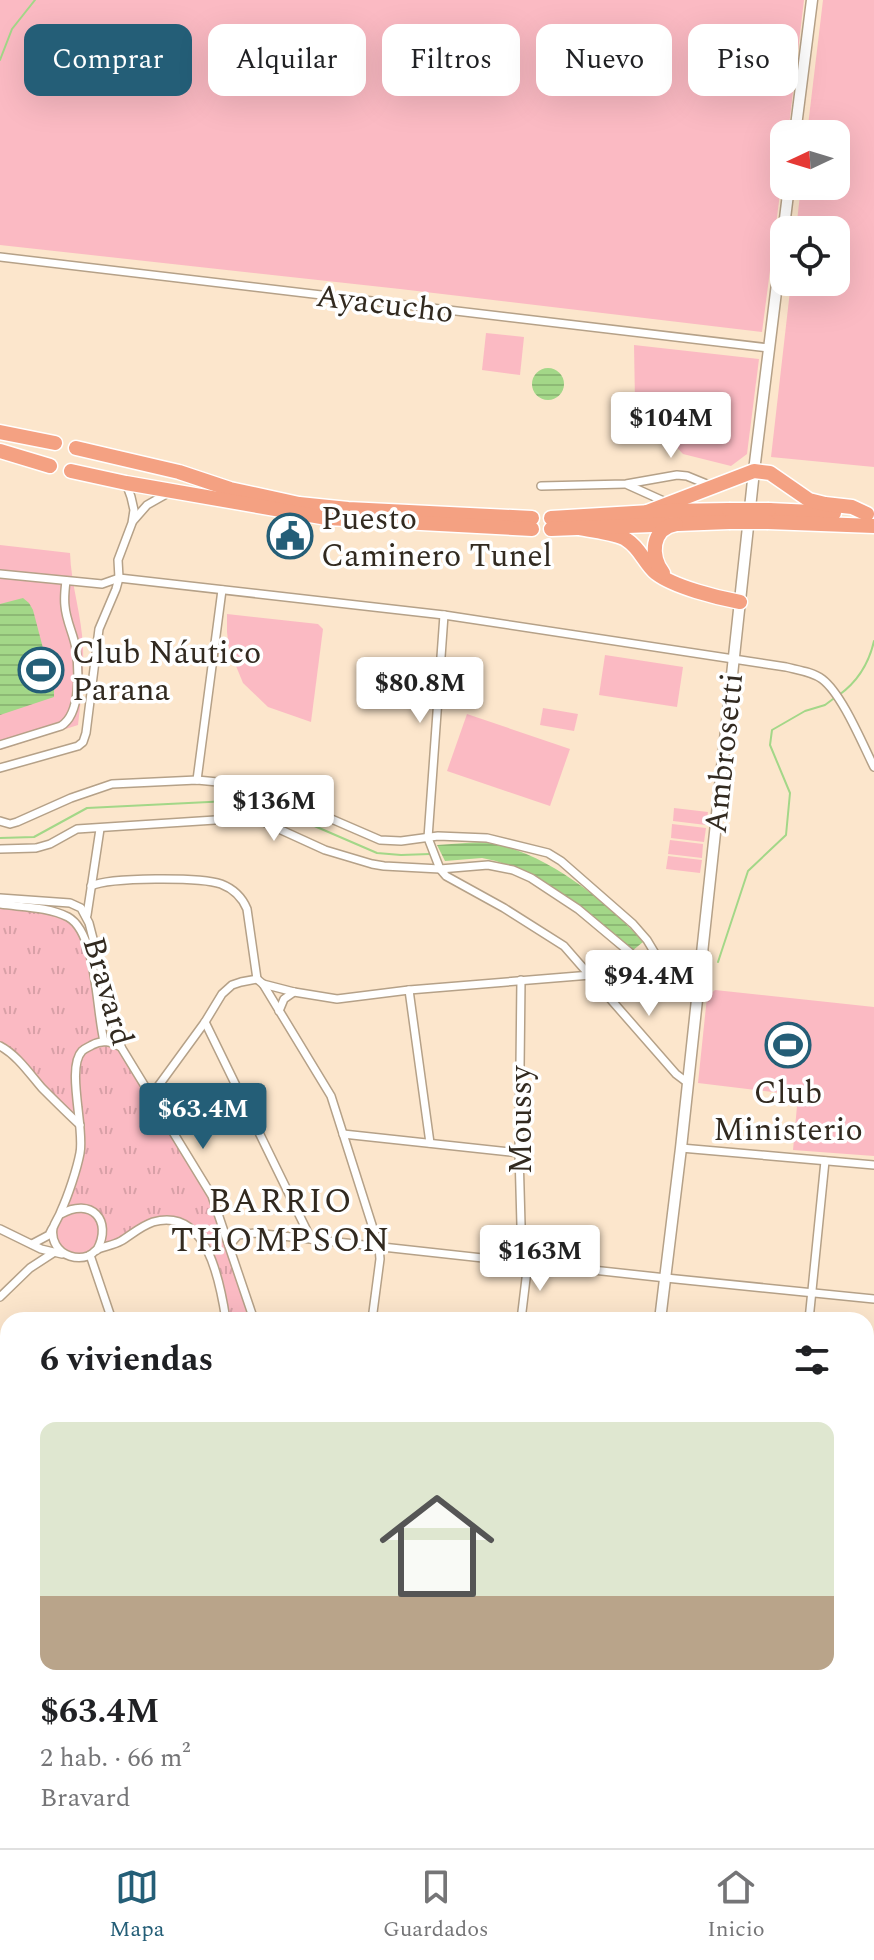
<!DOCTYPE html>
<html lang="es">
<head>
<meta charset="utf-8">
<style>
	body { margin:0; font-family:Spectral,serif; background:#f2f2f2; color:#202124; height:100vh; display:flex; flex-direction:column; font-size:30px; white-space:nowrap }
	* { box-sizing:border-box; margin:0 }
	p { font-size:26px; color:#757577 }
	.icon { flex:none; width:44px; height:44px; fill:none; stroke:currentColor; stroke-width:2; stroke-linecap:round; stroke-linejoin:round }
	.map { position:relative; flex:1; overflow:hidden }
	.panel { position:absolute; left:0px; top:1312px; width:874px; height:536px; display:flex; flex-direction:column; background:#fff; border-radius:24px 24px 0 0; box-shadow:0 8px 32px #0002 }
	.panel>* { flex:none }
	.top-card { position:absolute; left:24px; top:24px; width:826px; height:72px; display:flex; gap:16px }
	.needle { width:52px; rotate:266deg }
	.controls { position:absolute; left:770px; top:120px; display:grid; gap:16px }
	.controls a { display:grid; place-items:center; width:80px; height:80px; border-radius:16px; background:#fff; box-shadow:0 8px 32px #0002; font-size:40px }
	.price { position:absolute; translate:-50% -68px; padding:0 18px; border-radius:8px; background:#fff; color:#222; font-size:26px; line-height:52px; filter:drop-shadow(0 2px 4px #0008) }
	.price::after { content:''; position:absolute; left:50%; top:48px; width:24px; height:18px; margin-left:-12px; background:inherit; clip-path:polygon(0 0,100% 0,50% 100%) }
	.price.current { background:#245e77; color:#fff }
	ul { padding:0; list-style:none }
	li { display:grid; align-content:center; gap:16px; height:424px; padding:0 40px }
	li+li { border-top:2px solid #e0e0e0 }
	li span { display:grid; place-items:center; height:248px; border-radius:16px; color:#555 }
	li>.icon { margin-inline-start:auto }
	span .icon { width:144px; height:144px; fill:#fffc; stroke-width:1 }
	li b { font-size:34px }
	h2 { display:flex; justify-content:space-between; align-items:center; height:96px; padding:0 40px; font-size:34px }
	.chip { padding:0 28px; border-radius:16px; background:#fff; box-shadow:0 8px 32px #0002; font-size:28px; line-height:72px }
	.chip.current { background:#245e77; color:#fff }
	.tab-bar { display:flex; justify-content:space-around; align-items:center; height:112px; border-top:2px solid #e0e0e0; background:#fff; font-size:22px; color:#757577 }
	.tab-bar a { display:grid; justify-items:center; gap:4px }
	.tab-bar .current { color:#245e77 }
	.map>svg:first-child { display:block }
	.grass { fill:#fbbac3 }
	.park { fill:url(#park-tufts) }
	.water { fill:url(#water-rules) }
	.lines { fill:none; stroke-linecap:round; stroke-linejoin:round }
	.stream { stroke:#a3d788; stroke-width:2 }
	.street-casing { stroke:#b5a188; stroke-width:10 }
	.secondary-casing { stroke:#b5a188; stroke-width:13 }
	.highway-casing { stroke:#fff; stroke-width:17 }
	.street { stroke:#fff; stroke-width:7 }
	.secondary { stroke:#fff; stroke-width:10 }
	.highway { stroke:#f4a182; stroke-width:14 }
	.highway-bridge-casing { stroke:#fff; stroke-width:17; stroke-linecap:butt }
	.highway-bridge { stroke:#f4a182; stroke-width:14 }
	.labels { text-anchor:middle; stroke-width:7; stroke-linejoin:round; paint-order:stroke }
	.street-label { font-size:32px; fill:#322a20; stroke:#fff }
	.poi-label { font-size:32px; fill:#322a20; stroke:#fff; text-anchor:start }
	.neighbourhood-label { font-size:34px; letter-spacing:2px; fill:#322a20; stroke:#fff }
</style>
</head>
<body>
<div class="map">
<svg width="874" height="1848" viewBox="0 0 874 1848">
	<defs>
		<pattern id="park-tufts" width="24" height="20" patternUnits="userSpaceOnUse" patternTransform="scale(2)"><rect width="24" height="20" fill="#fbbac3"/><path d="M3 7l-1-3M5 7V3M7 7l1-3M15 17l-1-3M17 17v-4M19 17l1-3" fill="none" stroke="#d8a0a7"/></pattern>
		<pattern id="water-rules" width="6" height="5" patternUnits="userSpaceOnUse" patternTransform="scale(2)"><rect width="6" height="5" fill="#a3d788"/><path d="M0 2.5h6" fill="none" stroke="#8db975"/></pattern>
	</defs>
	<rect width="100%" height="100%" fill="#fce6cc"/>
	<g class="grass">
		<polygon points="0,0 804,0 788,134 784,134 784,163 762,332 400,289 0,245"/>
		<polygon points="823,0 874,0 874,467 771,457 791,282 836,282 836,230 796,230 801,186 836,186 836,134 807,134"/>
		<polygon points="486,333 524,337 520,375 482,370"/>
		<polygon points="634,345 759,359 747,454 731,466 683,454 635,402"/>
		<path d="M 0,545 L 70,553 C 71,585 82,616 83,648 C 84,674 81,700 78,725 L 0,750 Z"/>
		<polygon points="227,614 318,624 323,629 311,722 268,707 243,683 229,649 227,632"/>
		<polygon points="605,655 683,667 677,707 599,695"/>
		<polygon points="543,708 578,714 574,731 540,725"/>
		<polygon points="467,714 570,749 550,806 447,771"/>
		<polygon points="674,808 708,812 706,825 673,821"/>
		<polygon points="672,824 706,828 704,842 671,838"/>
		<polygon points="670,840 703,844 702,858 668,854"/>
		<polygon points="668,856 702,860 700,873 666,869"/>
		<polygon points="715,990 874,1007 874,1156 793,1150 798,1095 698,1083 707,997"/>
		<polygon points="87,1208 103,1226 97,1250 80,1258 57,1248 53,1228 61,1214"/>
	</g>
	<polygon class="park" points="0,904 32,908 71,919 86,943 104,1041 121,1047 212,1196 254,1320 226,1320 210,1258 185,1224 155,1222 97,1250 103,1226 87,1208 61,1214 81,1152 81,1127 0,1046"/>
	<g class="water">
		<circle cx="548" cy="384" r="16"/>
		<polygon points="23,598 29,603 33,610 54,690 54,697 0,715 0,604"/>
		<path d="M 480,842 C 536,845 607,900 643,942 L 632,951 L 579,906 L 532,874 L 496,861 L 482,858 L 445,861 L 437,845 Z"/>
		<polygon points="0,1437 8,1451 8,1840 265,1840 270,1848 0,1848"/>
	</g>
	<g class="lines">
		<g class="stream">
			<polyline points="0,60 12,29 35,0"/>
			<path d="M 839,695 C 857,682 869,663 874,641"/>
			<polyline points="0,838 34,837 87,808 229,801 255,804 282,812 377,853 401,855 430,854"/>
			<polyline points="718,962 748,871 786,835 790,793 770,745 772,730 805,711 825,705 833,699"/>
		</g>
		<g class="street-casing">
			<g id="street">
				<polyline points="0,257 769,348"/>
				<polyline points="628,485 668,503"/>
				<polyline points="541,486 626,484 677,475 687,476 709,485"/>
				<polyline points="133,521 147,505 170,492"/>
				<path d="M 0,574 L 102,584 L 119,578 L 444,615 L 786,667 C 798,670 813,672 822,679 C 842,694 862,743 874,767"/>
				<polyline points="444,615 428,838 440,869 446,876 504,908 564,946 676,1074 688,1083"/>
				<path d="M 0,745 L 61,726 C 81,714 79,671 76,649 C 74,635 66,621 65,606 C 64,598 65,589 66,581"/>
				<polyline points="0,768 78,746 83,742 86,733 99,629 116,589 119,578 118,560 132,523 134,510 131,497 126,483"/>
				<polyline points="197,780 222,590"/>
				<polyline points="0,821 10,824 17,822 71,798 112,784 197,780 228,783 276,795 380,840 401,841 438,836 487,838 548,853 561,861 633,924 647,940 659,960"/>
				<polyline points="0,849 36,848 50,844 77,829 246,818 257,819 325,850 372,864 384,866 440,869 488,865 513,870 531,878 578,909 633,955 659,960 691,977 699,976"/>
				<path d="M 91,886 C 110,877 201,877 221,884 C 234,889 242,897 247,909 L 257,979"/>
				<polyline points="0,898 70,903 81,908 89,923 121,1047 212,1196 254,1320"/>
				<path d="M 0,904 C 21,907 49,907 68,917 C 97,933 96,1010 104,1041"/>
				<polyline points="87,915 100,829"/>
				<polyline points="257,979 263,984 331,1096 379,1247 380,1259 372,1320"/>
				<polyline points="521,980 519,1153 522,1261"/>
				<polyline points="263,984 294,992 337,999 409,990 591,975"/>
				<polyline points="409,990 430,1143"/>
				<polyline points="279,1011 284,999 294,992"/>
				<polyline points="205,1022 311,1239"/>
				<path d="M 0,1046 C 17,1055 29,1073 42,1088 C 54,1100 67,1113 80,1125"/>
				<path d="M 121,1047 C 111,1042 103,1039 92,1045 C 89,1047 85,1048 82,1051 C 66,1068 85,1128 80,1153 C 77,1169 68,1196 61,1211 C 59,1217 55,1222 53,1228 C 52,1234 53,1240 56,1245 C 62,1256 77,1260 88,1256 C 95,1253 91,1253 98,1249 C 106,1246 114,1245 121,1241 C 131,1235 141,1226 153,1222 C 207,1207 220,1281 226,1320"/>
				<polyline points="151,1096 205,1022 222,994 232,985 241,982 257,979"/>
				<polyline points="343,1134 519,1153"/>
				<polyline points="681,1148 874,1165"/>
				<path d="M 61,1214 C 91,1197 113,1220 97,1250"/>
				<polyline points="0,1229 41,1249 62,1254"/>
				<polyline points="32,1244 49,1235 52,1229"/>
				<polyline points="230,1247 233,1241 238,1235 255,1233 666,1278 874,1299"/>
				<polyline points="90,1255 112,1320"/>
				<polyline points="0,1297 30,1268 53,1253"/>
				<polyline points="521,1320 528,1262"/>
				<polyline points="809,1320 825,1161"/>
				<polyline points="866,1490 874,1492"/>
				<polyline points="866,1678 874,1679"/>
				<polyline points="866,1792 874,1796"/>
				<polyline points="297,1840 300,1848"/>
				<polyline points="739,1840 744,1848"/>
				<polyline points="526,1848 538,1840"/>
			</g>
		</g>
		<g class="secondary-casing">
			<g id="secondary">
				<polyline points="795,134 812,0"/>
				<polyline points="660,1320 681,1148 754,471 789,186"/>
				<polyline points="866,1577 874,1578"/>
				<polyline points="866,1590 874,1591"/>
				<polyline points="866,1742 874,1723"/>
				<polyline points="821,1848 825,1840"/>
			</g>
		</g>
		<g class="highway-casing">
			<g id="highway">
				<polyline points="0,432 55,443"/>
				<polyline points="76,448 179,472 230,489 299,504 348,509 532,518"/>
				<polyline points="0,451 50,466"/>
				<polyline points="71,471 126,483 327,518 532,529"/>
				<polyline points="769,510 834,513"/>
				<polyline points="647,512 754,471 770,473 809,500 825,504 852,507 867,514"/>
				<polyline points="551,518 667,511 729,510"/>
				<polyline points="768,522 874,526"/>
				<path d="M 579,528 C 592,531 617,533 627,540 C 640,548 645,564 656,573 C 674,587 718,598 740,602"/>
				<polyline points="551,529 729,522"/>
				<path d="M 663,573 C 650,557 651,528 676,524"/>
			</g>
		</g>
		<use href="#street" class="street"/>
		<use href="#secondary" class="secondary"/>
		<use href="#highway" class="highway"/>
		<g class="highway-bridge-casing">
			<g id="highway-bridge">
				<polyline points="729,510 769,510"/>
				<polyline points="729,522 768,522"/>
			</g>
		</g>
		<use href="#highway-bridge" class="highway-bridge"/>
	</g>
	<defs>
		<g id="civic-ring" transform="scale(2.3)"><circle r="9.5" fill="#fff" stroke="#245e77" stroke-width="1.5"/><path d="M-.6-6.5H3V-4.5H.6V-3L4-1V1h2V6H-6V1h2V-1L-.6-3ZM-1.2 2.5V6h2.4V2.5Z" fill="#245e77"/></g>
		<g id="stadium-ring" transform="scale(2.3)"><circle r="9.5" fill="#fff" stroke="#245e77" stroke-width="1.5"/><path d="M0-5a6.5 5 0 1 0 0 10a6.5 5 0 1 0 0-10ZM-3.5-1.8h7v3.6h-7Z" fill="#245e77"/></g>
	</defs>
	<g fill-rule="evenodd">
		<use href="#civic-ring" x="290" y="536"/>
		<use href="#stadium-ring" x="41" y="670"/>
		<use href="#stadium-ring" x="788" y="1045"/>
	</g>
	<g class="labels">
		<g class="street-label">
			<text transform="translate(385 303) rotate(7)" y="11">Ayacucho</text>
			<text transform="translate(723 753) rotate(-84)" y="11">Ambrosetti</text>
			<text transform="translate(109 991) rotate(74)" y="11">Bravard</text>
			<text transform="translate(520 1120) rotate(-90)" y="11">Moussy</text>
		</g>
		<g class="poi-label">
			<text x="321" y="529">Puesto<tspan x="321" dy="37">Caminero Tunel</tspan></text>
			<text x="72" y="663">Club Náutico<tspan x="72" dy="37">Parana</tspan></text>
			<text x="788" y="1103" text-anchor="middle">Club<tspan x="788" dy="37">Ministerio</tspan></text>
		</g>
		<g class="neighbourhood-label">
			<text x="281" y="1212">BARRIO<tspan x="281" dy="39">THOMPSON</tspan></text>
		</g>
	</g>
</svg>
<div class="controls">
<a><svg class="needle" viewBox="-14 -14 28 28"><path d="M0-13l5 13h-10z" fill="#e53935"/><path d="M0 13l5-13h-10z" fill="#757577"/></svg></a>
<a><svg class="icon" aria-label="locate" viewBox="0 0 24 24"><circle cx="12" cy="12" r="6"/><path d="M12 2v4M12 18v4M2 12h4M18 12h4"/></svg></a>
</div>
<b class="price" style="left:671px;top:460px">$104M</b>
<b class="price" style="left:420px;top:725px">$80.8M</b>
<b class="price" style="left:274px;top:843px">$136M</b>
<b class="price" style="left:649px;top:1018px">$94.4M</b>
<b class="price current" style="left:203px;top:1151px">$63.4M</b>
<b class="price" style="left:540px;top:1293px">$163M</b>
<div class="top-card">
<a class="chip current">Comprar</a>
<a class="chip">Alquilar</a>
<a class="chip">Filtros</a>
<a class="chip">Nuevo</a>
<a class="chip">Piso</a>
</div>
<section class="panel">
<h2>6 viviendas<svg class="icon" aria-label="filters" viewBox="0 0 24 24"><path d="M4 7h16M4 17h16"/><circle cx="9" cy="7" r="2"/><circle cx="15" cy="17" r="2"/></svg></h2>
<ul>
<li><span style="background:linear-gradient(#dfe7d0 70%,#b9a48a 0)"><svg class="icon" aria-label="home" viewBox="0 0 24 24"><path d="M3 11l9-7 9 7M6 9v11h12V9"/></svg></span><div><b>$63.4M</b><p>2 hab. · 66 m²</p><p>Bravard</p></div></li>
</ul>
</section>
</div>
<nav class="tab-bar">
<a class="current"><svg class="icon" aria-label="map" viewBox="0 0 24 24"><path d="M3 6l6-2 6 2 6-2v14l-6 2-6-2-6 2zM9 4v14M15 6v14"/></svg>Mapa</a>
<a><svg class="icon" aria-label="saved" viewBox="0 0 24 24"><path d="M7 4h10v16l-5-4-5 4z"/></svg>Guardados</a>
<a><svg class="icon" aria-label="home" viewBox="0 0 24 24"><path d="M3 11l9-7 9 7M6 9v11h12V9"/></svg>Inicio</a>
</nav>
</body>
</html>
